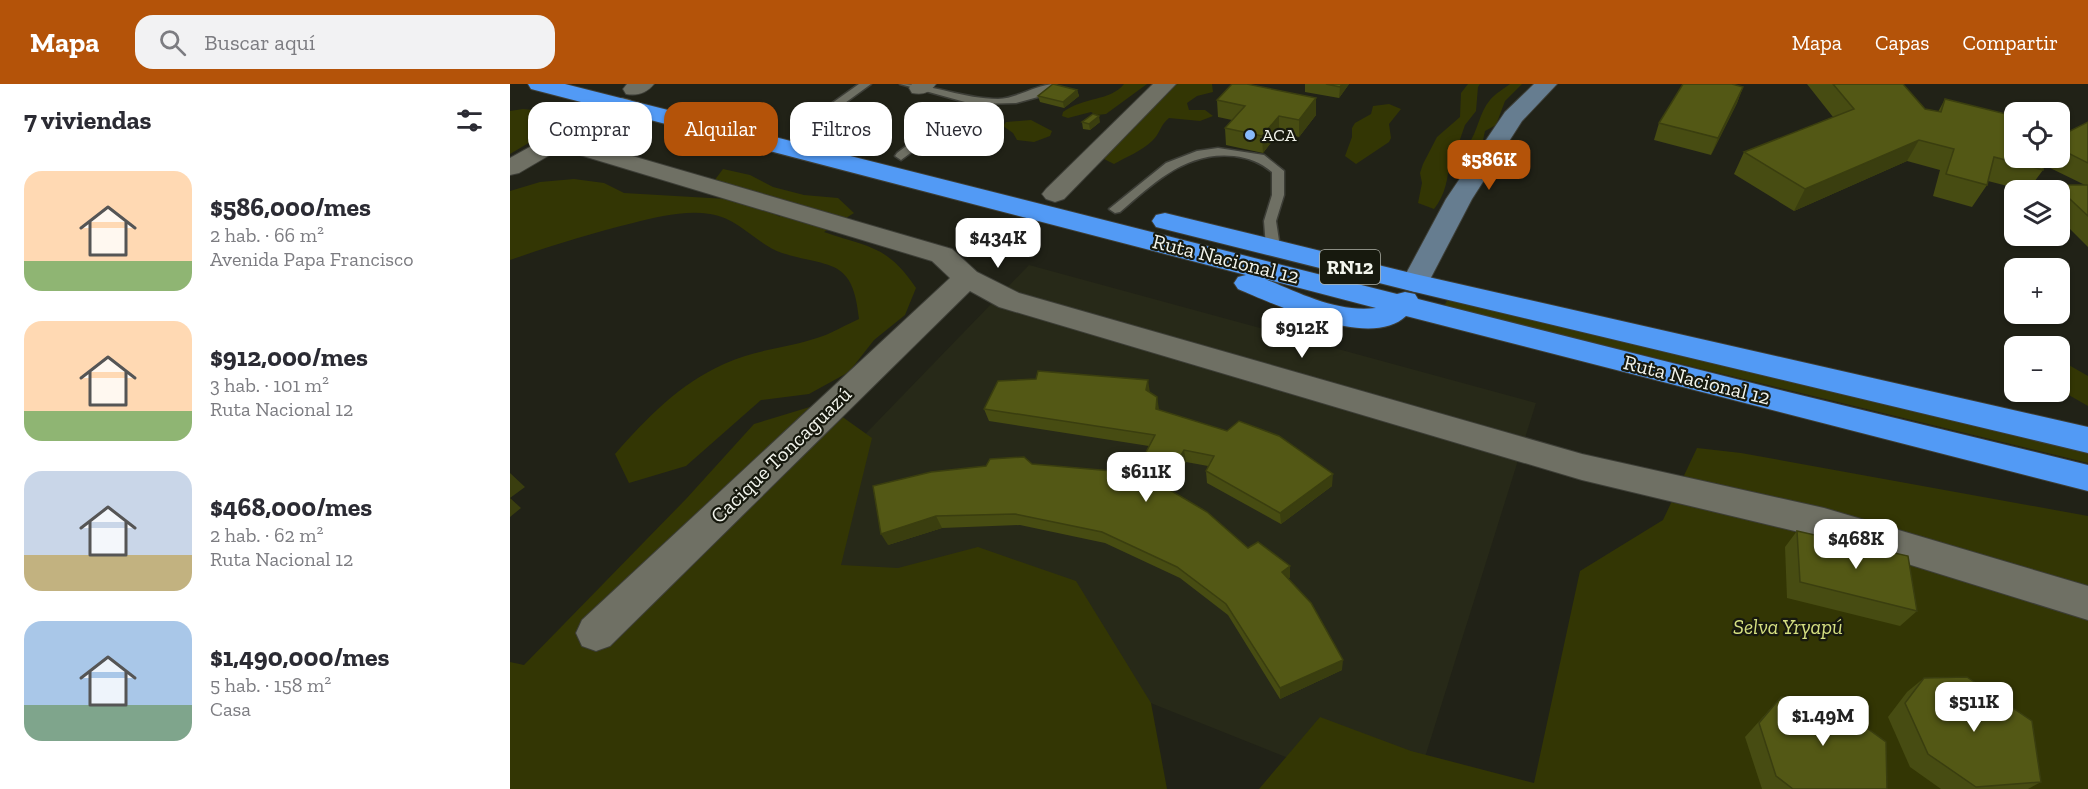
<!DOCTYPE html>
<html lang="es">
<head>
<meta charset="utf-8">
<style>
	body { margin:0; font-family:"Zilla Slab",serif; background:#f2f2f3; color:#2b2b33; height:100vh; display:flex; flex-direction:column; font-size:22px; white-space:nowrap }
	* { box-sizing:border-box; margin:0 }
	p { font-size:20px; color:#7c7c81 }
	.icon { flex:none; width:33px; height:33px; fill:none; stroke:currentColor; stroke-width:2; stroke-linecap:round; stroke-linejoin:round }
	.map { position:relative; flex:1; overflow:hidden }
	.side { display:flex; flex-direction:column; background:#fff; width:510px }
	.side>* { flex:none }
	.banner { position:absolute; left:18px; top:18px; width:570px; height:54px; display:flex; gap:12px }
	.buttons { position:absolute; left:1494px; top:18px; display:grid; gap:12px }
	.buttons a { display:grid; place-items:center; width:66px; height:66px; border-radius:12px; background:#fff; box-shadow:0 2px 4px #0004; font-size:30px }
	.price { position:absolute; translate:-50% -51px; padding:0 14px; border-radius:12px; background:#fff; color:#222; font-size:20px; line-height:39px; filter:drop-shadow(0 2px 3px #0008) }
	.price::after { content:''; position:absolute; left:50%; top:36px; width:18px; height:14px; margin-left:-9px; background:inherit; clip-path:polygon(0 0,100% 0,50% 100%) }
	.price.active { background:#b45309; color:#fff }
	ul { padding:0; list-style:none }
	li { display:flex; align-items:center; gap:18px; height:150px; padding:0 24px }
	li span { display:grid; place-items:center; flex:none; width:168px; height:120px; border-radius:18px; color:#555 }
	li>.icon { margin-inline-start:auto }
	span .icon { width:72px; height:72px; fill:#fffc; stroke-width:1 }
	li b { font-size:26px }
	h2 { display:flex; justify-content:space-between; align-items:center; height:72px; padding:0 24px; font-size:26px }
	.chip { padding:0 21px; border-radius:18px; background:#fff; box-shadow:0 2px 4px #0004; font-size:21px; line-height:54px }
	.chip.active { background:#b45309; color:#fff }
	header { display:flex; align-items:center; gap:36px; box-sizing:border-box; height:84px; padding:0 30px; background:#b45309; color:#fff }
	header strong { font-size:28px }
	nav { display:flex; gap:33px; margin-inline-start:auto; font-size:21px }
	.search { width:420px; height:54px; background:#f2f2f3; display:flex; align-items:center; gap:15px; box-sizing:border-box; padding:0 21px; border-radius:18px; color:#7c7c81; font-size:22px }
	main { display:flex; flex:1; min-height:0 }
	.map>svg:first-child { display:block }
	.built { fill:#272918 }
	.green { fill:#333604 }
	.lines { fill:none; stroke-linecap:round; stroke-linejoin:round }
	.lane-casing { stroke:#3d3e37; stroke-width:3 }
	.street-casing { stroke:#3d3e37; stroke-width:2 }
	.secondary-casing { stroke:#3d3e37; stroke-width:2 }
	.highway-casing { stroke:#3d3e37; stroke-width:2 }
	.lane { fill:#6f7064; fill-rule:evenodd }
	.street { fill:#6f7064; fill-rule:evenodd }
	.secondary { fill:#667d90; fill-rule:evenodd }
	.highway { fill:#529af5; fill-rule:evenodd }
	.wall { fill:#474c12 }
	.shaded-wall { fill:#3a3e0f }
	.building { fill:#535815; stroke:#3a3e0f; stroke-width:1.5 }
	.poi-dot { fill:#88bbfc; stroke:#17190e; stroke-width:2 }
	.labels { text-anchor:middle; stroke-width:4.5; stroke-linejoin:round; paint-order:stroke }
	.far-poi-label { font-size:18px; fill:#f2f4ec; stroke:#17190e; text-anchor:start }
	.shield { fill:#17190e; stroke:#b0b2a9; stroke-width:1.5 }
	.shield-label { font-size:20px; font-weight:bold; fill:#f2f4ec }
	.street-label { font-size:21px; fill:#f2f4ec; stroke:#17190e }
	.park-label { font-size:21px; font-style:italic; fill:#d5df81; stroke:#17190e }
</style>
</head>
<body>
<header>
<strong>Mapa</strong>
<div class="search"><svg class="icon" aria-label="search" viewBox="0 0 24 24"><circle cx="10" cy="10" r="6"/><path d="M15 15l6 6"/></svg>Buscar aquí</div>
<nav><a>Mapa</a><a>Capas</a><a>Compartir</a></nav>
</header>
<main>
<section class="side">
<h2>7 viviendas<svg class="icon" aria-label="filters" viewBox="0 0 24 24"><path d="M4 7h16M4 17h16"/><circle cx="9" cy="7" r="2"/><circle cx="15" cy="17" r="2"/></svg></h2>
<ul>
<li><span style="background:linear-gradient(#ffd9b3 75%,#8fb573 0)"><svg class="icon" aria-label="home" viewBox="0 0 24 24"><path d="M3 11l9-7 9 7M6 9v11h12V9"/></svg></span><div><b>$586,000/mes</b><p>2 hab. · 66 m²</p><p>Avenida Papa Francisco</p></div></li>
<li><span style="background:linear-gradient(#ffd9b3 75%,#8fb573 0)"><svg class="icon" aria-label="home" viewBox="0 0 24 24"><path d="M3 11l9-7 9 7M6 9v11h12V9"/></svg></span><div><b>$912,000/mes</b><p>3 hab. · 101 m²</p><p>Ruta Nacional 12</p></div></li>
<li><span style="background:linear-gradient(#c9d6e8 70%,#c2b280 0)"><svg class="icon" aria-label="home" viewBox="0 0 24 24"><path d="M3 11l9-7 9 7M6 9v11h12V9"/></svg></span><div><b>$468,000/mes</b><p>2 hab. · 62 m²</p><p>Ruta Nacional 12</p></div></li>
<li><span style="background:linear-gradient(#a9c7e8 70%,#7fa58c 0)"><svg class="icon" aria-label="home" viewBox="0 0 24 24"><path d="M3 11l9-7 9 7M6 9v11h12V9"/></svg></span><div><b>$1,490,000/mes</b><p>5 hab. · 158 m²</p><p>Casa</p></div></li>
</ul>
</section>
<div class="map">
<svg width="1578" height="705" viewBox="0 0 1578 705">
	<rect width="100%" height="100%" fill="#212217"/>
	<polygon class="built" points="519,181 1026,319 905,705 856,705 247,462"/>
	<g class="green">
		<path d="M 614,0 L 637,0 L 596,30 L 587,31 L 581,28 L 558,34 L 552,32 L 553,28 C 573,13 601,17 614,0 Z"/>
		<path d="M 660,0 L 702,0 L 703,8 L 687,12 L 677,19 L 679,26 L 695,26 L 703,32 L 690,37 L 659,34 C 650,41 650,50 642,57 C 632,67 616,73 604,80 L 592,74 Z"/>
		<path d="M 958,0 L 970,0 L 968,3 L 966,27 L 955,41 L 946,67 L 939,75 C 939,92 935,112 924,125 L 908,119 L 912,99 L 910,89 L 913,80 L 927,53 L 950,33 L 951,9 Z"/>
		<path d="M 1000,0 L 1012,0 L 995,17 L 986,41 L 975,47 L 973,56 L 958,61 C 968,47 969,29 980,16 C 985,10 993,5 1000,0 Z"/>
		<polygon points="879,20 891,25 879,40 881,54 879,58 846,80 835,72 842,53 842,44 845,39 861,30 863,22"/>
		<polygon points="13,25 43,28 49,41 0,70 0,27"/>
		<polygon points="521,36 542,47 540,52 524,58 507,56 503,49 493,42 496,38"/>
		<path d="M 213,85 L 240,91 L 263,103 L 294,111 L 328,114 L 344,129 L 314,148 C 360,164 377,161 406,204 L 395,231 L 364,256 L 339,288 L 299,310 L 251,316 L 176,382 L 119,399 L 105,370 C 137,334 169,300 214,280 C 243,266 277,264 307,254 C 321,250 335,241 349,235 C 343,173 320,184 272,169 C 246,160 229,134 200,130 C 174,126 148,133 123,139 C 81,149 41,162 0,176 L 0,107 L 30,98 L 64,95 L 94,99 L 114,109 L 217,115 L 249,122 L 270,133 L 259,118 L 198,105 Z"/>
		<polygon points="938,215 1578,365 1578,379 934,222"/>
		<polygon points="1550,276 1578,292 1578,322 1550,306"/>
		<polygon points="313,319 362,354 331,481 388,484 468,463 566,497 641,619 657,705 0,705 0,578 14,581 176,415 244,340"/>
		<polygon points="1187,364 1231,369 1578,432 1578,705 749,705 810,633 901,667 1024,699 1070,487 1153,436"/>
	</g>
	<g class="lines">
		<g class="lane-casing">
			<g id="lane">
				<polygon points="349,0 361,0 295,48 287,48 287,44"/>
				<path d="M 390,0 C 423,0 454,15 488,15 C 509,14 526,0 546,0 L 528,13 L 506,19 L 466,20 L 391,76 L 385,72 L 387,69 L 455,18 Z"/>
				<path d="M 708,64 L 754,71 L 774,87 L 774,111 L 766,137 L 770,163 L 768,166 L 758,166 L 756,163 L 754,137 L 762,111 L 762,88 C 750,78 739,74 724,72 C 676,67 644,99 610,128 L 605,129 L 599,125 L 656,79 L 687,67 Z"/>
			</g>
		</g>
		<g class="street-casing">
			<g id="street">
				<path d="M 117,0 L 144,0 C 137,9 127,12 116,10 L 113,5 Z"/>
				<path d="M 402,0 L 426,0 C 419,9 413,11 402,9 L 399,4 Z"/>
				<polygon points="643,0 666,0 554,115 545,118 536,115 532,110 536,105"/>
				<polygon points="112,14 120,16 123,21 120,26 67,56 442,165 467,188 509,209 1072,370 1314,424 1578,502 1578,536 1314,454 1072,396 489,223 460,207 100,562 86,567 72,562 66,549 72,536 440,194 422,177 50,65 9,89 0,91 0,74 104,16"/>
			</g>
		</g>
		<g class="secondary-casing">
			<polygon id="secondary" points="1024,0 1047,0 1012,37 962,115 915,205 905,208 895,205 891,199 936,115 995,28"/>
		</g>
		<g class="highway-casing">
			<g id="highway">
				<path d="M 18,0 L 55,0 L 887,210 L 895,208 L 905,210 L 908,215 L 1278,308 L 1578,381 L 1578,407 L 896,232 C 861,266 766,221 728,205 L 724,199 L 728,193 L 736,191 L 21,5 ZM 755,195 L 866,224 C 828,229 789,209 755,195 Z"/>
				<polygon points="655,129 905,190 1578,343 1578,369 905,208 646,143 642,137 646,131"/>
			</g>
		</g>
		<use href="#lane" class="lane"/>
		<use href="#street" class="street"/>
		<use href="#secondary" class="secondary"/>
		<use href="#highway" class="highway"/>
	</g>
	<g class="wall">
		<polygon points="795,0 839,0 829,14 795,8"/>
		<polygon points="1297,0 1393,0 1415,25 1428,28 1435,15 1497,44 1504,74 1550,74 1550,52 1578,38 1578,163 1550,135 1550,106 1542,106 1545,101 1575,101 1534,81 1533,86 1518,106 1513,106 1478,97 1477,101 1462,123 1423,112 1430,86 1397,77 1284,127 1224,90 1234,68 1323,33"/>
		<polygon points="1233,3 1227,19 1201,71 1144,56 1149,39"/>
		<polygon points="567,6 569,12 554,24 530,18 528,12"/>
		<polygon points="707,16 806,31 789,53 769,48 753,69 716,61 715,44 722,36 708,33"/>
		<polygon points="572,38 590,38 580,46 573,45"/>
		<polygon points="640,309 649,326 822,402 771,440 697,399 696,387 698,382 676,378 659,406 738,464 780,493 778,495 832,586 770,615 718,531 670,494 595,459 510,441 432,444 378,461 476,382 522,380 625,389 639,362 479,337 474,325"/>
		<polygon points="1287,447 1407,527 1390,542 1277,514 1275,463"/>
		<polygon points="1414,594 1531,698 1518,705 1431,705 1400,683 1378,633 1397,608"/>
		<polygon points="1271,613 1377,705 1252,705 1235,653"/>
	</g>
	<g class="shaded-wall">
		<polygon points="832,0 839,0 829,14 830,3"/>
		<polygon points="1233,3 1227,19 1201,71 1208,54"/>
		<polygon points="567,6 569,12 554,24 553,18"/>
		<polygon points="806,14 806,31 789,53 789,36"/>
		<polygon points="589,32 590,38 580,46 579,40"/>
		<polygon points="769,32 769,48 753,69 752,52"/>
		<polygon points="1409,56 1397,77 1284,127 1295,105"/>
		<polygon points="638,296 640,309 636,306"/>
		<polygon points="647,313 649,325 648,337 646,325"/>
		<polygon points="674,366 676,378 655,414 653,402"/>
		<polygon points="0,389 15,403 0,414 11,424 0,433"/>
		<polygon points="823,390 822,402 771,440 770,429"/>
		<polygon points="426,432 432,444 378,461 371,450"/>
		<polygon points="780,482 780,493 772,499 772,488"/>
		<polygon points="833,576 832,586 770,615 770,604"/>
	</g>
	<g class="building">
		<polygon points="543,0 567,6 553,18 528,12"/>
		<polygon points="722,0 737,0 806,14 789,36 769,32 752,52 715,44 735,22 707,16"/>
		<polygon points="816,0 832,0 830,3"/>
		<polygon points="1173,0 1222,0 1233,3 1208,54 1149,39"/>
		<polygon points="1323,0 1393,0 1415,25 1431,28 1435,15 1500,31 1497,44 1504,46 1504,74 1535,74 1533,86 1484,73 1477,101 1436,90 1444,65 1409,56 1295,105 1234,68 1344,25"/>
		<polygon points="583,30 589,32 579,40 572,38"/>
		<polygon points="1578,38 1578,79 1550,65 1550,52"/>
		<polygon points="1545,101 1578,101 1578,132"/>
		<polygon points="528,287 638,296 636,306 647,313 646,325 717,347 729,337 769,352 823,390 770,429 696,387 704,372 674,366 653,402 697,428 738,464 748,458 780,482 772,488 801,519 833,576 770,604 716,520 667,483 592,448 505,430 426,432 371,450 363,402 421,388 476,382 480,375 514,373 522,380 625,389 645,351 474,325 488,297 526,295"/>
		<polygon points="1287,447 1398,472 1407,527 1290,498"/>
		<polygon points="1457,593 1522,637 1531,698 1466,703 1418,670 1395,619 1414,594"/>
		<polygon points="1271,613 1314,613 1376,658 1377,705 1283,705 1266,692 1249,639"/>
	</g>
	<circle class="poi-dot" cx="740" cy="51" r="6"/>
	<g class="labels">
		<g class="far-poi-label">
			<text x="752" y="57">ACA</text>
		</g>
		<rect class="shield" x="810" y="166" width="60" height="34" rx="4.5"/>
		<g class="shield-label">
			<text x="840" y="190">RN12</text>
		</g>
		<g class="street-label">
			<text transform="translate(716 175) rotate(14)" y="7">Ruta Nacional 12</text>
			<text transform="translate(1187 296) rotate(14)" y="7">Ruta Nacional 12</text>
			<text transform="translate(271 371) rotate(-44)" y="7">Cacique Toncaguazú</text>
		</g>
		<g class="park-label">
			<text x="1278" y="550">Selva Yryapú</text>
		</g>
	</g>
</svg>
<div class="buttons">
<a><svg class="icon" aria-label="locate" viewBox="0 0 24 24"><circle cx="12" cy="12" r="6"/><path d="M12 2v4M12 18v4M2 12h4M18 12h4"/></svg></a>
<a><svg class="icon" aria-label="layers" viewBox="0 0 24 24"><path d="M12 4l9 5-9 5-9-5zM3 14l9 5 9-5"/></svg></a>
<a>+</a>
<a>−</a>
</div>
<b class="price active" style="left:979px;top:107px">$586K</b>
<b class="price" style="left:488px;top:185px">$434K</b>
<b class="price" style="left:792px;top:275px">$912K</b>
<b class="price" style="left:636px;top:419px">$611K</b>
<b class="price" style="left:1346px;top:486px">$468K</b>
<b class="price" style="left:1464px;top:649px">$511K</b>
<b class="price" style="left:1313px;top:663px">$1.49M</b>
<div class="banner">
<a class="chip">Comprar</a>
<a class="chip active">Alquilar</a>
<a class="chip">Filtros</a>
<a class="chip">Nuevo</a>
</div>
</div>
</main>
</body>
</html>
